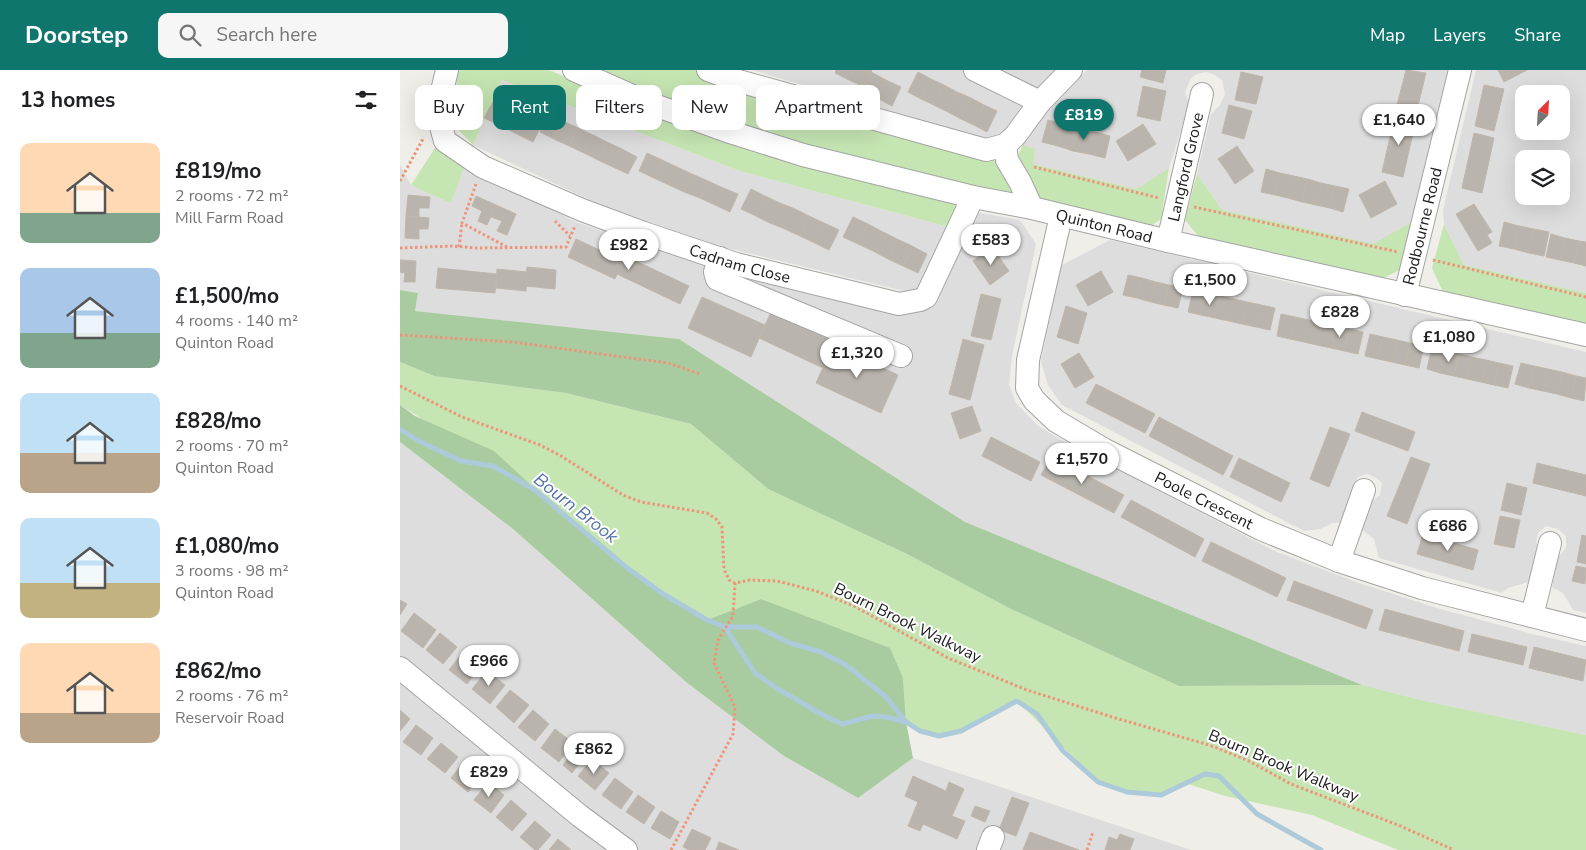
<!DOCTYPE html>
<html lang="en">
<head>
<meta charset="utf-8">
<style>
	body { margin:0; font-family:"Nunito Sans",sans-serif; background:#f6f6f6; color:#202124; height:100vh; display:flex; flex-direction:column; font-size:19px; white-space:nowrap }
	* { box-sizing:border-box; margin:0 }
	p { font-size:16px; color:#757577 }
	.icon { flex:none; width:28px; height:28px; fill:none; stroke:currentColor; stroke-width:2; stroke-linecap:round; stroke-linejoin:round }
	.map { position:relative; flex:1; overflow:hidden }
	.details { display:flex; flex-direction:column; background:#fff; width:400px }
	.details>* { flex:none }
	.top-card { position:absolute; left:15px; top:15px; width:475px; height:45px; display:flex; gap:10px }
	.needle { width:32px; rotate:24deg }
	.fabs { position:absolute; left:1115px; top:15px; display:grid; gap:10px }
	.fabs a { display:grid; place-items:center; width:55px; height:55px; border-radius:10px; background:#fff; box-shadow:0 5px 20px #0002; font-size:25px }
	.price { position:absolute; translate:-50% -42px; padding:0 11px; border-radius:18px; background:#fff; color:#222; font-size:16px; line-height:32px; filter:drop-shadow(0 1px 2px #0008) }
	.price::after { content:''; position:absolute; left:50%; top:30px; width:15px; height:11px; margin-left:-8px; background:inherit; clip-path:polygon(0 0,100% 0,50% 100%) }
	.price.current { background:#0f766e; color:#fff }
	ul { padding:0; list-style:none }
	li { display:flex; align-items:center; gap:15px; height:125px; padding:0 20px }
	li span { display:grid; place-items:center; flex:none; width:140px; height:100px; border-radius:10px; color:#555 }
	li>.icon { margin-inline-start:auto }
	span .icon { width:60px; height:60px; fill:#fffc; stroke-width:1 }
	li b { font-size:21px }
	h2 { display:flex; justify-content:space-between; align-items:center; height:60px; padding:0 20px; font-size:21px }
	.chip { padding:0 18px; border-radius:10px; background:#fff; box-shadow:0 5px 20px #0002; font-size:18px; line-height:45px }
	.chip.current { background:#0f766e; color:#fff }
	header { display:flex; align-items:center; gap:30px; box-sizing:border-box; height:70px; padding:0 25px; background:#0f766e; color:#fff }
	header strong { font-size:24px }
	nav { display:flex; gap:28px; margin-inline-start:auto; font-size:18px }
	.search { width:350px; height:45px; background:#f6f6f6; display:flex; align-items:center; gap:12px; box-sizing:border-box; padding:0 18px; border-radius:10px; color:#757577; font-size:19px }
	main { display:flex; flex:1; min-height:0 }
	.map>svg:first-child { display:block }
	.residential { fill:#dedddd; fill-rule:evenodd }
	.grass { fill:#c5e5b2 }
	.forest { fill:#a8cca0 }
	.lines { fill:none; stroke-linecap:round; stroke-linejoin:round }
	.stream { stroke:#accada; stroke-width:5 }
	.building { fill:#b9b4ad; stroke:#c0b7ab }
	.minor-casing { stroke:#a4a4a4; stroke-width:24 }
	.path { stroke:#ee947a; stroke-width:3; stroke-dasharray:2.5 2.5; stroke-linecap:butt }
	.minor { stroke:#fff; stroke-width:22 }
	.labels { text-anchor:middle; stroke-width:4; stroke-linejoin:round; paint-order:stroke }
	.street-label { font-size:16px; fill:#202020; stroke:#fff }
	.water-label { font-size:18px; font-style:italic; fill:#5474a9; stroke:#fff }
</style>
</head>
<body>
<header>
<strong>Doorstep</strong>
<div class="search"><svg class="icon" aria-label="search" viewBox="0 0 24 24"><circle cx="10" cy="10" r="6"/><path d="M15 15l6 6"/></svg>Search here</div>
<nav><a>Map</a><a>Layers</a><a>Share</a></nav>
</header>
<main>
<section class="details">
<h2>13 homes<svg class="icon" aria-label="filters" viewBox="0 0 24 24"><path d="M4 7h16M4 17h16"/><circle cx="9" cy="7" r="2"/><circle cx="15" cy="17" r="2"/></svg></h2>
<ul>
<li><span style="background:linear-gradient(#ffd9b3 70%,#7fa58c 0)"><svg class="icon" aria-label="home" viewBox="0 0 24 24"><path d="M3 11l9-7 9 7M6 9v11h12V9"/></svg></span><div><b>£819/mo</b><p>2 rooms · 72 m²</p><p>Mill Farm Road</p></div></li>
<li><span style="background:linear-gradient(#a9c7e8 65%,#7fa58c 0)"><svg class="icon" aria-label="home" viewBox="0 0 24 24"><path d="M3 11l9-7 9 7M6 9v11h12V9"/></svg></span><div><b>£1,500/mo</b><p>4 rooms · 140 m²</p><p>Quinton Road</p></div></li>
<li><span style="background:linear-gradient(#bfe0f5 60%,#b9a48a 0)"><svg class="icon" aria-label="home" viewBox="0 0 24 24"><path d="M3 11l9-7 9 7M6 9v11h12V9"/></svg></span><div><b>£828/mo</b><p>2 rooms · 70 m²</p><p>Quinton Road</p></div></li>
<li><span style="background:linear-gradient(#bfe0f5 65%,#c2b280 0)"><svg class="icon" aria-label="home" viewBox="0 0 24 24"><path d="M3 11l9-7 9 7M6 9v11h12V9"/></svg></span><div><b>£1,080/mo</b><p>3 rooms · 98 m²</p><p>Quinton Road</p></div></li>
<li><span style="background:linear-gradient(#ffd9b3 70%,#b9a48a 0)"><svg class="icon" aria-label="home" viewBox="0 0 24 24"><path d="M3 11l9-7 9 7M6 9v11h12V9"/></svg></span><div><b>£862/mo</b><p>2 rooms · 76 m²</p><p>Reservoir Road</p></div></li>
</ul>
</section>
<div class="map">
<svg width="1186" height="780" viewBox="0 0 1186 780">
	<rect width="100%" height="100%" fill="#f0eee8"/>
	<g class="residential">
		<polygon points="352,0 660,0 613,53 589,70"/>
		<polygon points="687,0 1050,0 1013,151 973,175 822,140 797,104 811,44 820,35 825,24 822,10 815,5 806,2 797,4 791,8 785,22 789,35 769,98 736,119 633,94 623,75 633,54"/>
		<path d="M 1076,0 L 1186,0 L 1186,223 L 1064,195 L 1044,154 L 1043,140 ZM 1124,24 L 1161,24 L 1161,61 L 1124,61 ZM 1124,89 L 1161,89 L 1161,126 L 1124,126 Z"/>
		<polygon points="102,10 340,101 549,157 522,217 508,222 315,175 194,132 73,75"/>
		<polygon points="0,95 11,115 51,132 65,95 176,152 334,205 498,242 515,243 531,238 575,142 620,150 636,174 612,286 609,315 616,333 637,355 666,373 877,482 959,513 1037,538 1132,564 1186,576 1186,665 1025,631 962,615 565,452 279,269 15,241 18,223 0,220"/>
		<polygon points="710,170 1186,282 1186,543 1173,540 1163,523 1152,517 1156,490 1166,478 1166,466 1158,459 1146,456 1138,463 1136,472 1140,483 1135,510 1108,518 1102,523 979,488 974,469 962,460 970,433 980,425 982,413 976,408 967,404 958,407 954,416 947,452 933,453 920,459 904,461 662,335 648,315 641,292 660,196"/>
		<polygon points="0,372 113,459 286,612 384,686 458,728 513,688 791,780 0,780"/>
	</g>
	<g class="grass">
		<polygon points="58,0 149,0 219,30 544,130 559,137 549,157 340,101 102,10 73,75 52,53"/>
		<polygon points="199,0 296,0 333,14 594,88 602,96 615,116 612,127 489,99 323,52 218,10"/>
		<polygon points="37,75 65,95 51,133 11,115"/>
		<polygon points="623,75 635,79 633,94 736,119 769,98 761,149 748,158 637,131 617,87"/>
		<polygon points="797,104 822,140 973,174 1013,151 1002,199 981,209 799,167 785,150"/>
		<polygon points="1044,154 1064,195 1186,223 1186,256 1043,222 1032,198"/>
		<path d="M 0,292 L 34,306 L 166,323 L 291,354 L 368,419 L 507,484 L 609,538 L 779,616 L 962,615 L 1025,631 L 1186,665 L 1186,780 L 998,780 L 912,745 L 825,726 L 785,713 L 761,725 L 727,722 L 698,712 L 617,631 C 598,641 559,668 539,666 C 527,665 516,658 506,652 L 503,608 L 361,529 L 307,550 L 226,497 L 135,420 L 0,335 Z"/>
	</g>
	<g class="forest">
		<polygon points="0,220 18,223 15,241 279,269 565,452 962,615 779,616 609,538 507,484 368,419 291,354 166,323 34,306 0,292"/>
		<polygon points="0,335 15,346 94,381 162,444 226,497 307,550 361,529 490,578 503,608 506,652 513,688 458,728 384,686 286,612 113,459 0,372"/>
	</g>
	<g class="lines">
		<g class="stream">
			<polyline points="0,359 19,371 61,391 93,396 135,420 226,497 263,524 307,550 325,557 357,557 390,573 421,582 446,595 486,627 506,652 520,661 539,666 561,661 617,631 637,644 663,681 698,712 727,722 761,725 805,704 819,706 857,744 921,780"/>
			<polyline points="325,557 355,603 378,619 423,645 442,654 473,646 487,647 506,652"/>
		</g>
	</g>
	<g class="building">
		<polygon points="436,0 454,0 449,10 435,3"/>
		<polygon points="454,0 472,0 464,17 449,10"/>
		<polygon points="742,0 766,0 763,13 740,7"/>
		<polygon points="1006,0 1026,3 1016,44 996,39"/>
		<polygon points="1098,0 1127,0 1104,12"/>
		<polygon points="471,2 486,10 477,28 462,20"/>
		<polygon points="518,2 531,9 521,29 508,22"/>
		<polygon points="841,2 863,7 856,34 835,30"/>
		<polygon points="531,9 544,15 534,35 521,29"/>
		<polygon points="486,10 501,17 492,36 477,28"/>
		<polygon points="544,15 557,22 548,42 534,35"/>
		<polygon points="1084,15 1104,19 1094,61 1075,56"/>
		<polygon points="743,16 766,21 760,51 737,46"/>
		<polygon points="557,22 571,28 561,49 548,42"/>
		<polygon points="95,28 111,36 101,56 84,48"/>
		<polygon points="571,28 584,35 574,55 561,49"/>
		<polygon points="584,35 597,41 587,62 574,55"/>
		<polygon points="829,35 852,41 844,69 822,63"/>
		<polygon points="111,36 127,44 117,64 101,56"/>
		<polygon points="127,44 143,52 133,72 117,64"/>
		<polygon points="148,44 163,51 154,69 140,62"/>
		<polygon points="995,45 1016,50 1003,107 982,102"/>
		<polygon points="648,50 663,54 658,76 642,72"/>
		<polygon points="163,51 178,58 169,76 154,69"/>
		<polygon points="663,54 679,58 673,81 658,76"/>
		<polygon points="743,54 756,74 741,83 729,63"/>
		<polygon points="178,58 193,65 184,83 169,76"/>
		<polygon points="679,58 695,62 689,84 673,81"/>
		<polygon points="695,62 710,66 705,88 689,84"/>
		<polygon points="729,63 741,83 728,91 716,71"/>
		<polygon points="1074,63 1094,68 1082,123 1062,118"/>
		<polygon points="193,65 207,72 198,90 184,83"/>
		<polygon points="207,72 222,79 213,97 198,90"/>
		<polygon points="837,76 845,88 826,100 818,89"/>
		<polygon points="222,79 237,87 228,104 213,97"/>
		<polygon points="247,83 262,90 254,108 239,101"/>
		<polygon points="845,88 854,101 835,114 826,100"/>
		<polygon points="262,90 277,97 269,115 254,108"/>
		<polygon points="277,97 292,104 284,122 269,115"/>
		<polygon points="866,99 880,103 875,125 861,122"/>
		<polygon points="880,103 894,106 888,128 875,125"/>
		<polygon points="292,104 308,111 300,128 284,122"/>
		<polygon points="894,106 907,109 902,132 888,128"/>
		<polygon points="907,109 921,113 916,135 902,132"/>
		<polygon points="308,111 323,118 315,135 300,128"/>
		<polygon points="985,111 997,134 984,141 972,118"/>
		<polygon points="921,113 935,116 930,138 916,135"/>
		<polygon points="935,116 949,119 943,142 930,138"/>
		<polygon points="323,118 338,124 330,142 315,135"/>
		<polygon points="972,118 984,141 971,148 959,125"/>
		<polygon points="351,119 365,126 356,146 341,139"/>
		<polygon points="8,125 30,127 29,138 19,138 19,147 6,146"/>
		<polygon points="76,126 96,135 87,155 78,151 82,141 72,136"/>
		<polygon points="365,126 380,133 370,153 356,146"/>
		<polygon points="380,133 395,139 385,159 370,153"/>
		<polygon points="1074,134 1092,162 1087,165 1092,173 1078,181 1056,144"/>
		<polygon points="96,135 116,144 107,165 97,161 102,151 91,147"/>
		<polygon points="395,139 409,146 400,166 385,159"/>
		<polygon points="6,146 29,148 28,159 19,159 19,169 5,168"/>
		<polygon points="409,146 424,153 415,173 400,166"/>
		<polygon points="453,147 468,154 458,174 443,167"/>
		<polygon points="1104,152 1119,156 1114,179 1099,176"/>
		<polygon points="424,153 439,160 429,180 415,173"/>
		<polygon points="468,154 483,162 473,181 458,174"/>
		<polygon points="1119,156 1134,159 1129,183 1114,179"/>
		<polygon points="1134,159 1149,162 1144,186 1129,183"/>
		<polygon points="483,162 497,169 488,189 473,181"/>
		<polygon points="1151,164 1165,168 1160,190 1146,187"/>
		<polygon points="1165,168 1179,171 1174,193 1160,190"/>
		<polygon points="176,169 223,191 225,186 289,216 280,234 217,204 215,209 168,187"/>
		<polygon points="497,169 512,176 503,196 488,189"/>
		<polygon points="1179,171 1186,172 1186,196 1174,193"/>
		<polygon points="512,176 527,184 518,203 503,196"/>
		<polygon points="592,177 609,201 590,215 573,191"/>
		<polygon points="0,190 16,191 15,212 4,212 5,203 0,202"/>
		<polygon points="127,197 156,200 155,219 125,216"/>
		<polygon points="38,198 97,204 95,223 36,218"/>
		<polygon points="97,199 127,202 126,221 96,218"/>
		<polygon points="701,201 713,222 688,236 676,215"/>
		<polygon points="728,205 742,208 737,228 723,225"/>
		<polygon points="742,208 756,212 751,232 737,228"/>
		<polygon points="756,212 769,215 764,235 751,232"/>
		<polygon points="769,215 783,218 778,238 764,235"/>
		<polygon points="793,220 806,223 801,245 788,242"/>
		<polygon points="806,223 820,226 815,248 801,245"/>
		<polygon points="581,224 601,229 591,270 571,266"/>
		<polygon points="820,226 834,229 829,251 815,248"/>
		<polygon points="302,227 365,255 351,287 288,258"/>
		<polygon points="834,229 847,232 842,254 829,251"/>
		<polygon points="847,232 861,235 856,257 842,254"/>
		<polygon points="861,235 875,238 870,260 856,257"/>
		<polygon points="666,236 687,243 678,274 657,267"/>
		<polygon points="373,238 437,267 423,298 359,268"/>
		<polygon points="881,244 895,247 890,269 877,266"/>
		<polygon points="895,247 909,250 904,272 890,269"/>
		<polygon points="909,250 922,253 917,275 904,272"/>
		<polygon points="922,253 936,256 931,278 917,275"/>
		<polygon points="936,256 949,259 944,281 931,278"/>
		<polygon points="949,259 963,262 958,284 944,281"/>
		<polygon points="970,264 983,267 978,289 965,286"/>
		<polygon points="983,267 997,270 992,292 978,289"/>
		<polygon points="563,269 584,275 570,330 549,324"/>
		<polygon points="997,270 1010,273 1005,295 992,292"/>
		<polygon points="1010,273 1024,275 1019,298 1005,295"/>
		<polygon points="433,275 498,305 481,343 416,313"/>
		<polygon points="1032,277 1045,280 1040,303 1027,299"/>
		<polygon points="1045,280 1059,284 1054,306 1040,303"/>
		<polygon points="679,283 694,307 675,318 661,294"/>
		<polygon points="1059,284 1072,287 1067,309 1054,306"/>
		<polygon points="1072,287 1086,290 1081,312 1067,309"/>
		<polygon points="1086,290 1099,293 1094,315 1081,312"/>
		<polygon points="1099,293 1113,296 1108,318 1094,315"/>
		<polygon points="1121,293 1134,296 1129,318 1115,314"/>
		<polygon points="1134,296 1148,299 1143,321 1129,318"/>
		<polygon points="1148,299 1162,302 1157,324 1143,321"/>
		<polygon points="1162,302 1176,306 1171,328 1157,324"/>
		<polygon points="1176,306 1186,308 1184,331 1171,328"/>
		<polygon points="696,314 755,344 745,363 686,333"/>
		<polygon points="572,336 581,361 560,369 551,343"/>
		<polygon points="962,342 1015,362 1008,381 955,361"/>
		<polygon points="759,347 833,386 823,405 749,366"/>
		<polygon points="930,357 950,364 929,417 910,409"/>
		<polygon points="591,367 640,392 631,411 582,386"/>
		<polygon points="651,387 724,425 714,443 641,405"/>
		<polygon points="1011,387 1030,394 1007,454 987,446"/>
		<polygon points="839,388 890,413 881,432 830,407"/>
		<polygon points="1137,393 1186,405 1186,426 1133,413"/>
		<polygon points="1107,413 1127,418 1121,445 1101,440"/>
		<polygon points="731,430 804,469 795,487 721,447"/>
		<polygon points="1100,446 1120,450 1114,478 1094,474"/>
		<polygon points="1023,464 1078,480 1073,500 1017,484"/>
		<polygon points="1182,465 1186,466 1186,494 1177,492"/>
		<polygon points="811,472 886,508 877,527 802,491"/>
		<polygon points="1176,496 1186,498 1185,514 1172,511"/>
		<polygon points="894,511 973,540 966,559 887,530"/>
		<polygon points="0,530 7,534 0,545"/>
		<polygon points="985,539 1064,561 1059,581 979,560"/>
		<polygon points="14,543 36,560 23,578 1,561"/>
		<polygon points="40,563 57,577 43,594 26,580"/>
		<polygon points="1072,564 1127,577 1123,595 1068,582"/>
		<polygon points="1134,577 1186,590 1183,611 1129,598"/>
		<polygon points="63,582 81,596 67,614 49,600"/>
		<polygon points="87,601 105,615 90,634 72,619"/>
		<polygon points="110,620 129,635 114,653 96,637"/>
		<polygon points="0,640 10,649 0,661"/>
		<polygon points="133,640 149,654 135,671 118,657"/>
		<polygon points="16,655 33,668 21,685 3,672"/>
		<polygon points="155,659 173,673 159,692 141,678"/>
		<polygon points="41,673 58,687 45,703 27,689"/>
		<polygon points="177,677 186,685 172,703 163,695"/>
		<polygon points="192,689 209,703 195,720 178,706"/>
		<polygon points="63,693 80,706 68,722 51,708"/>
		<polygon points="513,706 546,721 549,712 564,719 552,746 565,751 557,769 523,754 520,761 508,756 518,732 505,726"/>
		<polygon points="215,708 233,722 221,739 202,725"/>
		<polygon points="88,712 104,725 91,743 74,730"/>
		<polygon points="238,725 255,737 244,754 226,742"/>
		<polygon points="612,727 629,733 616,766 599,760"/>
		<polygon points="111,730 127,744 112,761 96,747"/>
		<polygon points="575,736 590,741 585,752 571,746"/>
		<polygon points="261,741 279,752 270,769 251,758"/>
		<polygon points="135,751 151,765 138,780 135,780 120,767"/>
		<polygon points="292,759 311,768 305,780 289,780 283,777"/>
		<polygon points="630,762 679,780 623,780"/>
		<polygon points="720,764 734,769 730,780 705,780 709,767 717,770"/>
		<polygon points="158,769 171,780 149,780"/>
		<polygon points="319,772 339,780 316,780"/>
	</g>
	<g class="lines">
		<g class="minor-casing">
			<g id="minor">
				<path id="s1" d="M 47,0 L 37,42 L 45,71 L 83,97 L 182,140 L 244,163 L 336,194 L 499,234 L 520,230 L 526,227 L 573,127"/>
				<path id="s2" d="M 174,0 L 246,32 L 327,61 L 403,85 L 573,127 L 632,138 L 768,171 L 1186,265"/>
				<polyline points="308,0 335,10 586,80 605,75 615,66 640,32 671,0"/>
				<polyline points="575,0 640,32"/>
				<polyline points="605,75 607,90 620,112 632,138"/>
				<path id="s3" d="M 661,146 L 628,290 L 627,318 L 634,330 L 656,351 L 705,380 L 861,459 L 939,491 L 1022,518 L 1186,560"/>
				<path id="s4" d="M 768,171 L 802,24"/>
				<polyline points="320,188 315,202 317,209 501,286"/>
				<path id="s5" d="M 1005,225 L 1060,0"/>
				<polyline points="939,491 964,420"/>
				<polyline points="1132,546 1150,473"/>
				<polyline points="0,598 180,746 226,780"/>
				<polyline points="588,780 593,767"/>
			</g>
		</g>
		<g class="path">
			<polyline points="634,97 759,128"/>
			<polyline points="0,111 24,67"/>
			<polyline points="76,114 62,153 107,177"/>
			<polyline points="794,137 998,182"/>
			<polyline points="155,151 170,166"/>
			<polyline points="59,177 62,153"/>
			<polyline points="0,178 53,176 75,178 166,177 175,156"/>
			<polyline points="1033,190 1186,227"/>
			<polyline points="0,265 112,272 268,293 300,304"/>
			<polyline points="0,316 62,347 140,375 161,386 223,425 241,432 307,443 316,449 322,457 324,499 329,510 335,513 350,510 377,511 416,521 454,536 548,588 627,620 712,647 809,675 847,690 891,714 998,755 1054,780"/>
			<polyline points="271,780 333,664 335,637 314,593 318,570 333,546 335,513"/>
			<polyline points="687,780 693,762"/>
		</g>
		<use href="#minor" class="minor"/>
	</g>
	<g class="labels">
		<g class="street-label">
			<text dy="6" stroke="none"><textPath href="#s4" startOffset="76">Langford Grove</textPath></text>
			<text dy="6" stroke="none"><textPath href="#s2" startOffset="554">Quinton Road</textPath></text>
			<text dy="6" stroke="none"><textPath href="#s5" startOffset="71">Rodbourne Road</textPath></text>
			<text dy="6" stroke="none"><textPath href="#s1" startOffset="394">Cadnam Close</textPath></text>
			<text dy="6" stroke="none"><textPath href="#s3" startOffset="388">Poole Crescent</textPath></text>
			<text transform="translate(508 552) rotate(26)" y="6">Bourn Brook Walkway</text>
			<text transform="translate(884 695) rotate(23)" y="6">Bourn Brook Walkway</text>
		</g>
		<g class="water-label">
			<text transform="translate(176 438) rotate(38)" y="6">Bourn Brook</text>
		</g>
	</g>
</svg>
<div class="fabs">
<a><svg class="needle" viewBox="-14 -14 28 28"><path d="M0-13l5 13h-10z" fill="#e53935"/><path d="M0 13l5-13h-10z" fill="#757577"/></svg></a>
<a><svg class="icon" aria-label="layers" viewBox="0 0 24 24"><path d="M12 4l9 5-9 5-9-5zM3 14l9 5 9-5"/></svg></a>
</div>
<b class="price current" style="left:684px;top:71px">£819</b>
<b class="price" style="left:999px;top:76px">£1,640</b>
<b class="price" style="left:591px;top:196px">£583</b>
<b class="price" style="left:229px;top:201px">£982</b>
<b class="price" style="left:810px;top:236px">£1,500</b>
<b class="price" style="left:940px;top:268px">£828</b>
<b class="price" style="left:1049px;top:293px">£1,080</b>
<b class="price" style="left:457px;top:309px">£1,320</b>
<b class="price" style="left:682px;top:415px">£1,570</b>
<b class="price" style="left:1048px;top:482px">£686</b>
<b class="price" style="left:89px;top:617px">£966</b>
<b class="price" style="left:194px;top:705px">£862</b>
<b class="price" style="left:89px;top:728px">£829</b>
<div class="top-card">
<a class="chip">Buy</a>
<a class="chip current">Rent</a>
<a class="chip">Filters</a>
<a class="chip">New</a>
<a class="chip">Apartment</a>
</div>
</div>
</main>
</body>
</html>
